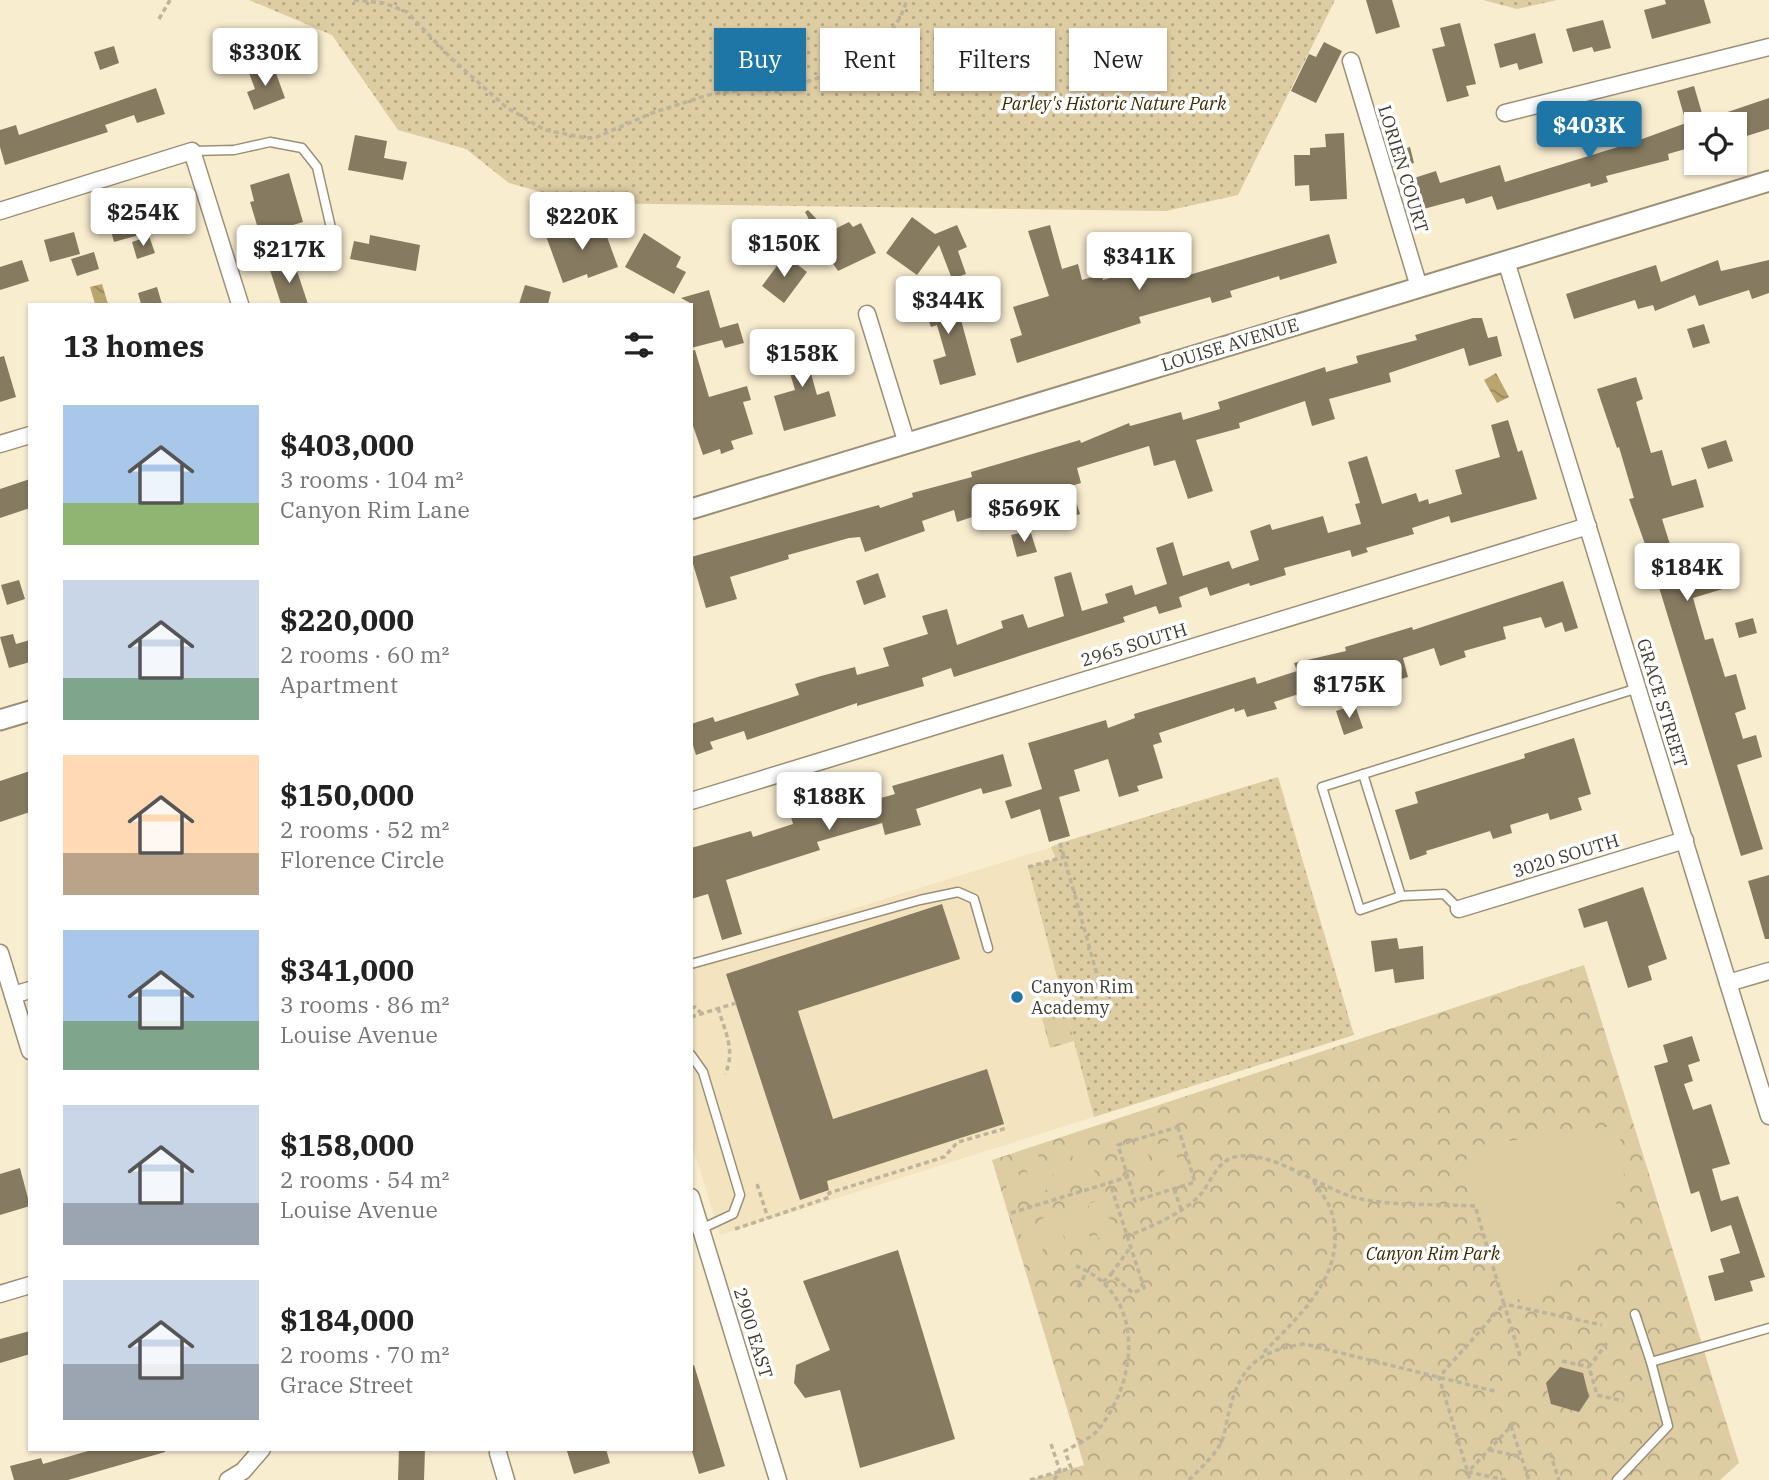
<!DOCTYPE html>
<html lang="en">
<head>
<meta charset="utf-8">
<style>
	body { margin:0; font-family:"IBM Plex Serif",serif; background:#f6f6f6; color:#222; height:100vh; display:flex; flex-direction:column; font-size:26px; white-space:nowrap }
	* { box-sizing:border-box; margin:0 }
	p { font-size:23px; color:#767676 }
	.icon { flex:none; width:38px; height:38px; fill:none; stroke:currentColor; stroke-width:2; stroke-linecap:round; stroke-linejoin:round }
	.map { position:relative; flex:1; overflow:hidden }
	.drawer { position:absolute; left:28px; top:303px; width:665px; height:1148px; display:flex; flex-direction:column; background:#fff; border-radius:0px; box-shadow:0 2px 5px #0004 }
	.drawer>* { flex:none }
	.top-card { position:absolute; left:714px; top:28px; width:665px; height:63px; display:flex; gap:14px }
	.buttons { position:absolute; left:1684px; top:112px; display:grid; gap:14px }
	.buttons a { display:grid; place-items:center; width:63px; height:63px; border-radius:0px; background:#fff; box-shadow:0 2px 5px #0004; font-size:35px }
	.price { position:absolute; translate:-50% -60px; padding:0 16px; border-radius:7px; background:#fff; color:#222; font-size:23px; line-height:46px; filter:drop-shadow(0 2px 4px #0008) }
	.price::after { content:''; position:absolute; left:50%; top:42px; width:21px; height:16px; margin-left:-10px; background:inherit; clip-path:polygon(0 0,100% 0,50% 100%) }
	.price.selected { background:#1d76a5; color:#fff }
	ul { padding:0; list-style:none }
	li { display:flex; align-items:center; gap:21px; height:175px; padding:0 35px }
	li span { display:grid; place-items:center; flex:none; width:196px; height:140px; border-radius:0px; color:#555 }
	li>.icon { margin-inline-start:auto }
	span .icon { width:84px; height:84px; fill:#fffc; stroke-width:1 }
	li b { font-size:30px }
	h2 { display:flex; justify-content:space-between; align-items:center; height:84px; padding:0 35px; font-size:30px }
	.pill { padding:0 24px; border-radius:0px; background:#fff; box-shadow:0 2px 5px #0004; font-size:24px; line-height:63px }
	.pill.selected { background:#1d76a5; color:#fff }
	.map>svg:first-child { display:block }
	.built { fill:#f3e3bf }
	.grass { fill:url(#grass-dots) }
	.park { fill:url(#park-crowns) }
	.pitch { fill:#decca3 }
	.water { fill:url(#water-waves) }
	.building { fill:#867b61 }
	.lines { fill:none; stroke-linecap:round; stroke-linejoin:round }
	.service-casing { stroke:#9b9075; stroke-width:11 }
	.minor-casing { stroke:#9b9075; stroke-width:19 }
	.tertiary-casing { stroke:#9b9075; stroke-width:23 }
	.path { stroke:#bdb49c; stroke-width:3.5; stroke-dasharray:5 3.5; stroke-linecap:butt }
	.service { stroke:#fff; stroke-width:8 }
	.minor { stroke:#fff; stroke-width:16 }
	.tertiary { stroke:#fff; stroke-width:19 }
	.poi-dot { fill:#1d76a5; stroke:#fff; stroke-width:2.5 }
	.labels { text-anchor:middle; stroke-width:7; stroke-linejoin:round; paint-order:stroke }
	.park-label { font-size:18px; font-style:italic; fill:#3b2b00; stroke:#fff }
	.street-label { font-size:18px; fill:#3f3b2f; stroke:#fff }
	.poi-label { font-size:18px; fill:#3f3b2f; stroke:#fff; text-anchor:start }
</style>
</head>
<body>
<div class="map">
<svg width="1769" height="1480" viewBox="0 0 1769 1480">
	<defs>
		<pattern id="grass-dots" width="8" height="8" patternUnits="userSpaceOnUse" patternTransform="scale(1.75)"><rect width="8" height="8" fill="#decca3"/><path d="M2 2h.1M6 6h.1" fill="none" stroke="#b5a785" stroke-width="1.8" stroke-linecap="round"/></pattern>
		<pattern id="park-crowns" width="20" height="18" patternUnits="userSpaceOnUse" patternTransform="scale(1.75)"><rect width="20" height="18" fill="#decca3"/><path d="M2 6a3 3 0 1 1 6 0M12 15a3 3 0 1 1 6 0" fill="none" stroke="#b5a785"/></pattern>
		<pattern id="water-waves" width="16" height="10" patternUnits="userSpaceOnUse" patternTransform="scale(1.75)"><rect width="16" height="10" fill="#bba56f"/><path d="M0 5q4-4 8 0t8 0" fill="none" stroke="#99885c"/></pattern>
	</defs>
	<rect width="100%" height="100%" fill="#f9edd0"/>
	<polygon class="built" points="1278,777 1354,1035 720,1235 691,1141 691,959"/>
	<g class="grass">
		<polygon points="249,0 1335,0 1238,195 1166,211 580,203 509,183 466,149 398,130 332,35"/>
		<polygon points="1483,0 1557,0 1517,9"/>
		<polygon points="1278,777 1354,1035 1094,1117 1028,867 1056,859 1051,847 1060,843"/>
	</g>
	<g class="park">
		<polygon points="1584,965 1739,1463 1720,1480 1030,1480 1084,1465 992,1160"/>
		<polygon points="1063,1000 1074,1041 1050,1048 1039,1007"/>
	</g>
	<g class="pitch">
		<polygon points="1619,1125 1624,1175 1612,1218 1588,1257 1553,1288 1504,1304 1463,1166 1473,1146"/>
		<polygon points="1172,1140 1182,1174 1167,1179 1156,1145"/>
		<polygon points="1085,1141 1095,1174 1080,1179 1069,1146"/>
		<polygon points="1062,1148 1072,1182 1057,1186 1046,1153"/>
		<polygon points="1146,1148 1156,1182 1141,1187 1130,1153"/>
		<polygon points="1038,1155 1049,1189 1034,1194 1023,1160"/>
		<polygon points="1015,1163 1026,1196 1011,1201 1000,1167"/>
		<polygon points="1103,1199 1114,1233 1098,1238 1088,1204"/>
		<polygon points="1080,1207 1091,1240 1075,1245 1065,1211"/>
		<polygon points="1057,1214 1067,1248 1052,1252 1041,1219"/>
		<polygon points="1034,1221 1044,1255 1029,1260 1018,1226"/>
	</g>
	<g class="water">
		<polygon points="102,284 108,304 95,304 90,287"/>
		<polygon points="1496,373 1509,397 1497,403 1484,380"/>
	</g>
	<g class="building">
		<polygon points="1366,0 1392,0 1400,27 1376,34"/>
		<polygon points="1665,0 1704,0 1711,23 1652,39 1644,10 1666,4"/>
		<polygon points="1603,20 1611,48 1594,52 1592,47 1573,52 1566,29"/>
		<polygon points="1460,23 1476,84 1466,86 1469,96 1447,102 1432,49 1445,46 1440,28"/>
		<polygon points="1535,33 1543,63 1519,70 1517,63 1500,68 1494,44"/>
		<polygon points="1324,42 1342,51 1316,103 1291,91 1309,54 1316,57"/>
		<polygon points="114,46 119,63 100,70 94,52"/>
		<polygon points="273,65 285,98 254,110 247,92 255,89 249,73"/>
		<polygon points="1694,86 1704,120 1769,98 1769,129 1734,140 1734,124 1696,124 1696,146 1668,154 1669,160 1606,176 1608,182 1591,187 1590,183 1497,210 1492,196 1466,204 1464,198 1420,210 1411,179 1436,171 1440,183 1500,165 1505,182 1634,142 1686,123 1677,91"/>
		<polygon points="156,88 165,114 137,123 134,115 105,125 108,132 5,165 0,147 0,130 16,125 19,135"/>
		<polygon points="1344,133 1347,199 1310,201 1309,185 1295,186 1294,155 1310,155 1310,148 1326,147 1325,134"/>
		<polygon points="355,135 387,141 384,158 407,162 403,180 348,170"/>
		<polygon points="1410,147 1414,163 1394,169 1390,153"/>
		<polygon points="289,173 303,222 260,235 250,202 254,201 250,185"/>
		<polygon points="808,210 829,232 849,222 853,227 861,223 876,253 838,271 824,250 821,253 807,238 815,231 805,212"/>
		<polygon points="133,213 139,235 114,242 108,220"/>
		<polygon points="912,217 935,234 957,225 967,247 958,251 966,274 952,279 939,245 917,275 886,253"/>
		<polygon points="590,221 593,230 603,226 618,267 588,278 587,274 563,283 546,236"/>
		<polygon points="1050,225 1062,269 1078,264 1082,280 1102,274 1103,280 1146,268 1144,261 1164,255 1166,264 1178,261 1182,277 1329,234 1337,263 1280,280 1279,276 1230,291 1232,297 1212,303 1210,297 1139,317 1141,323 1017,363 1010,339 1022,335 1013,307 1049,296 1028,231"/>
		<polygon points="74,232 80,254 50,262 44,240"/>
		<polygon points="644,233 681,257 676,267 686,272 674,294 625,267"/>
		<polygon points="370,235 420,245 416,271 350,259 354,241 369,244"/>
		<polygon points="149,236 155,253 137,259 132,242"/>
		<polygon points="94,252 99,269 77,276 71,259"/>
		<polygon points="785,255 807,272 784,303 762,286"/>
		<polygon points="22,260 29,281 0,290 0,267"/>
		<polygon points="1718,260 1721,271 1769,260 1769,293 1752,299 1749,290 1699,306 1695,295 1655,311 1653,305 1638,309 1635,300 1574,319 1566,294 1656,265 1661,282"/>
		<polygon points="294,262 308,304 281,304 270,270"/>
		<polygon points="525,285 551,292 548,304 519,304"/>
		<polygon points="157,287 162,304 141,304 138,293"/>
		<polygon points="952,287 976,375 940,385 933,360 946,356 937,325 931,327 927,316 923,317 917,298"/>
		<polygon points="709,290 720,328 738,323 744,343 725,348 722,340 691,348 692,304 681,298"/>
		<polygon points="1473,318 1482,318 1488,338 1497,336 1502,356 1469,366 1464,348 1389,373 1391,382 1329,399 1335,419 1312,426 1305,401 1239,423 1240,428 1196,440 1213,491 1188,499 1175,460 1154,466 1149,446 1077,468 1081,483 1071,486 1080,514 1058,521 1049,492 957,522 954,510 922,521 925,531 865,552 860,537 849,538 788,555 789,559 730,577 737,599 706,608 691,557 879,505 880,508 913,497 912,493 972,477 971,472 1080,440 1081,443 1129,423 1130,426 1181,412 1183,420 1220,409 1218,402 1325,367 1326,372 1358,363 1356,356 1417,340 1415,335"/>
		<polygon points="1704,324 1710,343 1693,348 1687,329"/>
		<polygon points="804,333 813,362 808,363 817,395 829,391 836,416 784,431 774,396 795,390 780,340"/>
		<polygon points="695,350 709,397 747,386 751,400 743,402 753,434 731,441 734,449 721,454 720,449 703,455 691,420 691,351"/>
		<polygon points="4,356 16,397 0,402 0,357"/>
		<polygon points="1636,377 1643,399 1636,402 1651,453 1662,450 1672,486 1696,479 1704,507 1662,519 1679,573 1731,557 1739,584 1693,598 1705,640 1713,638 1725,677 1736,674 1746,709 1735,713 1743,739 1756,735 1762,757 1737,765 1763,849 1741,856 1651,561 1629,499 1634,498 1619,447 1617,448 1597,389"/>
		<polygon points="1508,420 1518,452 1522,450 1537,499 1451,523 1449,516 1412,528 1414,534 1366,548 1368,552 1352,557 1350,550 1284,568 1286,575 1250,586 1249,583 1210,596 1207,587 1179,597 1182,607 1159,614 1156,606 1123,617 1125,622 954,677 951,668 922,678 924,686 857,706 857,703 747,740 744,731 710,742 713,749 696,755 691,739 691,724 713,717 715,722 799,695 795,684 821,676 855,667 857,675 889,666 883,648 928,634 922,616 947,609 957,645 1003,628 1001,621 1023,614 1028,628 1064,616 1054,577 1071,572 1082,611 1108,603 1105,594 1132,585 1135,595 1167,584 1156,548 1173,542 1183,576 1229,561 1232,569 1259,560 1250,531 1270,524 1272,530 1323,516 1328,533 1361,524 1355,504 1360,503 1348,462 1367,456 1382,504 1416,493 1419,502 1428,499 1429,504 1462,494 1455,470 1500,457 1491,425"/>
		<polygon points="1726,440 1733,461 1708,469 1701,448"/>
		<polygon points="30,479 30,508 0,518 0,489"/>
		<polygon points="1030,530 1037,552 1017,557 1011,535"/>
		<polygon points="878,573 886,597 864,605 856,581"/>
		<polygon points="19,580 25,599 7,605 1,585"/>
		<polygon points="1563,581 1578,628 1565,632 1562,622 1545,628 1541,617 1503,627 1506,639 1464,651 1466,657 1440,666 1434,648 1403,658 1408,677 1394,681 1392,676 1345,689 1342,680 1274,702 1277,709 1247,717 1244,709 1235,712 1234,708 1159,733 1162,742 1153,745 1163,778 1137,786 1139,791 1119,797 1108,759 1074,770 1080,791 1059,797 1070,836 1049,842 1040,809 1011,819 1005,801 1042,789 1028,743 1106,720 1108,728 1135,718 1134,714 1255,677 1257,684 1297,671 1294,663 1346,651 1345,647 1412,627 1413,630"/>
		<polygon points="1753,618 1757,633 1739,638 1735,623"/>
		<polygon points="13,634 16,644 30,640 30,662 9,668 0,637"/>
		<polygon points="1355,705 1363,728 1344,735 1336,711"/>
		<polygon points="1574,738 1591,794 1578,798 1582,810 1550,820 1548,813 1510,825 1512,833 1493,839 1490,831 1426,851 1427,854 1410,860 1395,810 1418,803 1415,792 1525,758 1524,754"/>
		<polygon points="1003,754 1012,786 983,794 981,788 916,809 921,825 885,835 882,823 817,842 820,850 726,880 742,934 722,940 708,894 691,899 691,848 751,831 753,837 793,824 791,817 859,798 860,804 895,794 892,786"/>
		<polygon points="30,771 30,812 0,822 0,781"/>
		<polygon points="1769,875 1769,939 1765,939 1748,881"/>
		<polygon points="1643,887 1667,959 1648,966 1652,980 1628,988 1607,921 1584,928 1578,909"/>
		<polygon points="942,904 960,959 798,1011 833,1119 987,1069 1004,1124 827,1181 829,1190 800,1200 726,974"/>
		<polygon points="1397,938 1399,949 1423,946 1424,979 1395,983 1393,969 1375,972 1371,941"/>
		<polygon points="1692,1036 1700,1061 1688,1065 1693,1081 1684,1084 1693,1110 1711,1104 1730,1164 1712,1169 1721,1201 1738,1196 1765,1277 1750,1281 1753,1291 1715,1301 1708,1276 1724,1272 1720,1259 1740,1253 1731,1225 1711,1232 1699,1191 1691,1194 1654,1066 1668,1062 1663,1045"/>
		<polygon points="20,1168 30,1206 0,1215 0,1174"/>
		<polygon points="898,1250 955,1439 860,1468 840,1390 805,1398 794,1383 796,1365 830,1350 803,1281"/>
		<polygon points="30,1331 30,1354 0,1363 0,1339"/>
		<polygon points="694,1365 725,1466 699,1474 691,1448 691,1366"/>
		<polygon points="1560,1367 1583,1373 1589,1397 1579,1412 1551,1404 1546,1383"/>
		<polygon points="95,1449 165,1449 165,1452 68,1480 14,1480 10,1466 41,1458 43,1464"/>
		<polygon points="399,1449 425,1449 424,1480 398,1480"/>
		<polygon points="576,1449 606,1449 610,1463 574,1474 567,1451"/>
	</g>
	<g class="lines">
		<g class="service-casing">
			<g id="service">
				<polyline points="192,151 234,150 270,142 302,148 317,167 331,228"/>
				<polyline points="1363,774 1401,896"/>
				<polyline points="1459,909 1444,894 1401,896 1360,910 1322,787 1638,688"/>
				<polyline points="691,964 920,900 958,892 974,899 988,948"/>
				<polyline points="691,1055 703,1072 740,1195 733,1214 701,1229"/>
				<polyline points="1635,1314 1651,1362"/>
				<polyline points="1617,1480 1668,1426 1651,1362 1769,1328"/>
			</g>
		</g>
		<g class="minor-casing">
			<g id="minor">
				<polyline points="1351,61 1419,287"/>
				<polyline points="1505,113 1769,47"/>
				<polyline points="0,211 192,151 240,304"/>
				<polyline points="1506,261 1769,1116"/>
				<polyline points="867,314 907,444"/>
				<polyline points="0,444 30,435"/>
				<polyline points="691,801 1588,526"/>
				<polyline points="1459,909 1685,840"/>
				<polyline points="0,953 30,1051"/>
				<polyline points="1728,983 1769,971"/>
				<polyline points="13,995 30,990"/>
				<polyline points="691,1197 778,1480"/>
				<polyline points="0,1294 30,1285"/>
				<polyline points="498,1453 506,1480"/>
				<polyline points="228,1480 243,1471 262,1449"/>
			</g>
		</g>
		<g class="tertiary-casing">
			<g id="tertiary">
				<polyline points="691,509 1769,181"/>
				<polyline points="0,720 30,711"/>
			</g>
		</g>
		<g class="path">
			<polyline points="354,0 384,3 407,12 451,58 506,107 545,130 586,138 597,137 652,113 708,95 746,89 779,92 829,74 884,41 900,18 907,0"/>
			<polyline points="159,19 170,0"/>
			<polyline points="1060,843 1064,857"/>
			<polyline points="1028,867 1064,857 1100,985 1062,995"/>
			<polyline points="691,1008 695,1007 702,1014"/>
			<path d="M 718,1008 C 725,1031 736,1052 725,1074"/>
			<polyline points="691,1017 736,1003"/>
			<polygon points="1178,1127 1195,1182 1135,1201 1118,1145"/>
			<polyline points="757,1184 768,1218"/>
			<polyline points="1174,1189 1181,1209"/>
			<polyline points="1011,1213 1128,1177"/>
			<polyline points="735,1229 830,1197 829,1193 944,1157 958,1142 1007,1128"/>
			<path d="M 1126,1237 C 1151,1226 1181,1215 1200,1195 C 1210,1184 1216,1164 1231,1158 C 1267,1145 1322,1190 1357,1198 C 1387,1206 1442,1204 1475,1206 L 1504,1304 L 1439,1377 L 1470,1480"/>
			<polyline points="1111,1274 1130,1248"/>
			<polyline points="1103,1282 1111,1274 1133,1293 1144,1288 1110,1183"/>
			<polyline points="1078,1287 1088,1270"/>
			<polyline points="1607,1343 1589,1367 1597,1395 1623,1401"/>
			<path d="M 1264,1352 C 1302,1313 1348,1273 1332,1213 C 1329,1202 1319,1191 1313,1180"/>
			<polyline points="1520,1356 1504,1304 1602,1325"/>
			<polyline points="1562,1361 1589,1367"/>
			<polyline points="1511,1426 1529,1480"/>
			<polyline points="1051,1444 1060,1471 1054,1480"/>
			<polyline points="1489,1450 1522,1457"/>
			<polyline points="1550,1453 1559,1480"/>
			<path d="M 1030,1480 L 1071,1468 L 1065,1451 C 1075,1445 1090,1439 1097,1431 C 1139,1381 1146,1293 1076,1266"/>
			<path d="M 1189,1480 C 1199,1470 1214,1456 1221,1443 C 1225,1435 1226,1422 1229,1412 C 1240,1366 1259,1350 1305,1344 L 1498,1392"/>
			<polyline points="1506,1480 1468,1472 1514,1423"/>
		</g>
		<use href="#service" class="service"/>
		<use href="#minor" class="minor"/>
		<use href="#tertiary" class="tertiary"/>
	</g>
	<circle class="poi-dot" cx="1017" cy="997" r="7"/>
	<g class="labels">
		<g class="park-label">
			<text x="1114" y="110">Parley's Historic Nature Park</text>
			<text x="1433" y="1260">Canyon Rim Park</text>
		</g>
		<g class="street-label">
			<text transform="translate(1403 169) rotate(73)" y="6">LORIEN COURT</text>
			<text transform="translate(1230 345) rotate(-17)" y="6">LOUISE AVENUE</text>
			<text transform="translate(1134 645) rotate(-17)" y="6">2965 SOUTH</text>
			<text transform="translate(1662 703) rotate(73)" y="6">GRACE STREET</text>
			<text transform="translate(1566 856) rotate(-17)" y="6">3020 SOUTH</text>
			<text transform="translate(753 1333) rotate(73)" y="6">2900 EAST</text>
		</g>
		<g class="poi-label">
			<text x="1031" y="993">Canyon Rim<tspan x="1031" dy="21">Academy</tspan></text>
		</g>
	</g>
</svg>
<div class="buttons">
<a><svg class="icon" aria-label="locate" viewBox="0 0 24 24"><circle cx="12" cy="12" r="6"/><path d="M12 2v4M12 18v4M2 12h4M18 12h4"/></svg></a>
</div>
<b class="price" style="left:265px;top:88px">$330K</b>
<b class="price selected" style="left:1589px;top:161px">$403K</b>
<b class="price" style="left:143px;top:248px">$254K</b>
<b class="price" style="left:582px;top:252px">$220K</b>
<b class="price" style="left:784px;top:279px">$150K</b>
<b class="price" style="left:289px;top:285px">$217K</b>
<b class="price" style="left:1139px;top:292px">$341K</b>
<b class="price" style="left:948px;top:336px">$344K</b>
<b class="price" style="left:802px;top:389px">$158K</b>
<b class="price" style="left:1024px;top:544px">$569K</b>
<b class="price" style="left:1687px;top:603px">$184K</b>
<b class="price" style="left:1349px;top:720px">$175K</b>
<b class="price" style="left:829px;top:832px">$188K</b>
<div class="top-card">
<a class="pill selected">Buy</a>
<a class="pill">Rent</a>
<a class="pill">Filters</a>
<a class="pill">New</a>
</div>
<section class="drawer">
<h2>13 homes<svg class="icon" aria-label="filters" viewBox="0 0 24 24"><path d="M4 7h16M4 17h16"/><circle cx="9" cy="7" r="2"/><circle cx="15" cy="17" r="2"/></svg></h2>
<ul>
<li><span style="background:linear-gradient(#a9c7e8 70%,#8fb573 0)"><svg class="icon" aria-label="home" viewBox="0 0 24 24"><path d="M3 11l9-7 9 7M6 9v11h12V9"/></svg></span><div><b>$403,000</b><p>3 rooms · 104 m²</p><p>Canyon Rim Lane</p></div></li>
<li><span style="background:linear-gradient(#c9d6e8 70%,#7fa58c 0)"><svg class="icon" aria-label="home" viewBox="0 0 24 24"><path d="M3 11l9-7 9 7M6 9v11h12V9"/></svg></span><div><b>$220,000</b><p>2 rooms · 60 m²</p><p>Apartment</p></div></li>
<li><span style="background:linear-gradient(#ffd9b3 70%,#b9a48a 0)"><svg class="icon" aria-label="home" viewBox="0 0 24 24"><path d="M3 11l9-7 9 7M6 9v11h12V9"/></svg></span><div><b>$150,000</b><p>2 rooms · 52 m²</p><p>Florence Circle</p></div></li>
<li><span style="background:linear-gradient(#a9c7e8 65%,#7fa58c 0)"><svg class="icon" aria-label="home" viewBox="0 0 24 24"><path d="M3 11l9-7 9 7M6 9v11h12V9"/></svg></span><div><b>$341,000</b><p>3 rooms · 86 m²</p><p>Louise Avenue</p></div></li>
<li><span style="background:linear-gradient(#c9d6e8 70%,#9aa5b1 0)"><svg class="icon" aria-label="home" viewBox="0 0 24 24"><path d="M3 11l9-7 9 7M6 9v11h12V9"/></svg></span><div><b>$158,000</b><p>2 rooms · 54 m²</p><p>Louise Avenue</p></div></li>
<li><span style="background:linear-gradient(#c9d6e8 60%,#9aa5b1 0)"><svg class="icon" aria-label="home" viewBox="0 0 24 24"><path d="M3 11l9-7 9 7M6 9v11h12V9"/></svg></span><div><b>$184,000</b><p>2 rooms · 70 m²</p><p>Grace Street</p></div></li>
</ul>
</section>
</div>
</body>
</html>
